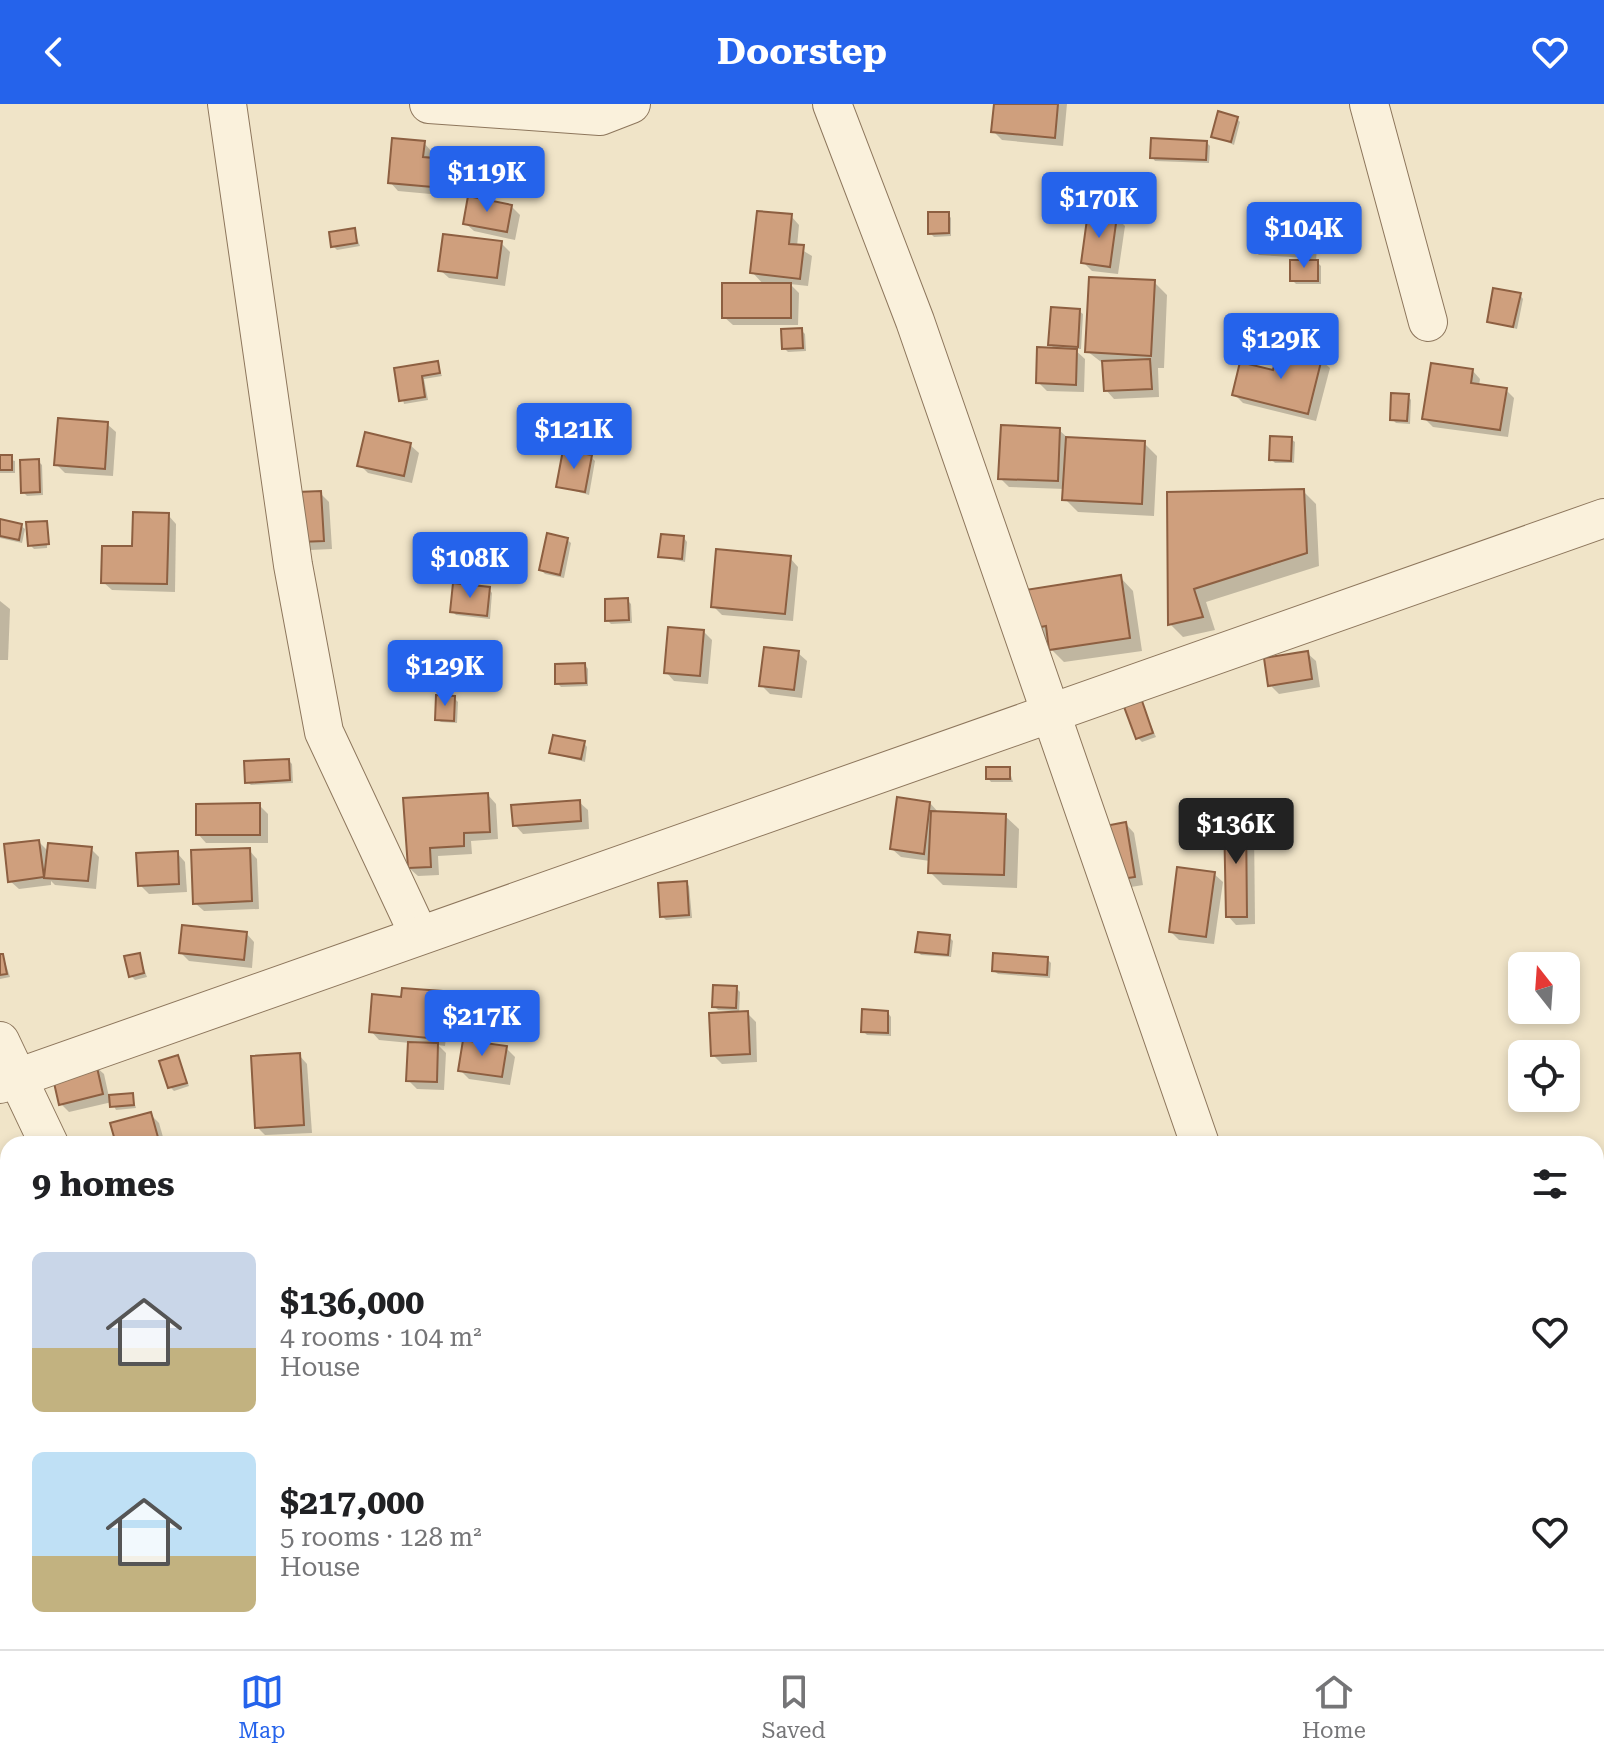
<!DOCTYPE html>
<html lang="en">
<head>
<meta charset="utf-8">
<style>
	body { margin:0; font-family:"Roboto Serif",serif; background:#f6f6f6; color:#202124; height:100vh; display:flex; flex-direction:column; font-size:30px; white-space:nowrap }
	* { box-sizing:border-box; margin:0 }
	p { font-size:26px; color:#757577 }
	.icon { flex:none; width:44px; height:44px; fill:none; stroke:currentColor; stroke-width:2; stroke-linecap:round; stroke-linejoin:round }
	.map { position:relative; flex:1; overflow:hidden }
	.sheet { position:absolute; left:0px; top:1032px; width:1604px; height:514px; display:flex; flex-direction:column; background:#fff; border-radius:24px 24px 0 0; box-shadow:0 4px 12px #0003 }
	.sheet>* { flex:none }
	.needle { width:52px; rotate:343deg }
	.fabs { position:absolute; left:1508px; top:848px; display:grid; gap:16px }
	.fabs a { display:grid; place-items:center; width:72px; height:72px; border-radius:12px; background:#fff; box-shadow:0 4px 12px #0003; font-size:40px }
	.price { position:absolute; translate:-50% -68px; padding:0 18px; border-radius:8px; background:#2563eb; color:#fff; font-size:26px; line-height:52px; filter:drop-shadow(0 2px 4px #0008) }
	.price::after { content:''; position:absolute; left:50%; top:48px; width:24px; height:18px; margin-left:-12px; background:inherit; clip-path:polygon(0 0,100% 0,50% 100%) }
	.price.on { background:#222; color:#fff }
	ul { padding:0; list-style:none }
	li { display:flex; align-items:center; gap:24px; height:200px; padding:0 32px }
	li span { display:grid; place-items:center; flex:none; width:224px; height:160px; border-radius:12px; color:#555 }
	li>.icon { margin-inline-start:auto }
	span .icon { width:96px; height:96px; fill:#fffc; stroke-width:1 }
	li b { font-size:34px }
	h2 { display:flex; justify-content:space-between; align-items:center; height:96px; padding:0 32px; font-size:34px }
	header { display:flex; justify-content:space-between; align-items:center; height:104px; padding:0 32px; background:#2563eb; color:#fff; font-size:36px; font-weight:700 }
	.menu { display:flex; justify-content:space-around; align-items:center; height:112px; border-top:2px solid #e0e0e0; background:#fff; font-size:22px; color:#757577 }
	.menu a { display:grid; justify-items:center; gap:4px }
	.menu .on { color:#2563eb }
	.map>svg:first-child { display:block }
	.shadow { fill:#0003 }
	.building { fill:#cf9f7d; stroke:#8d5f41; stroke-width:2 }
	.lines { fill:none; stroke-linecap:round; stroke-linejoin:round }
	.minor-casing { stroke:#8d765c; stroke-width:40 }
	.minor { stroke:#faf1dc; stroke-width:38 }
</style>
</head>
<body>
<header><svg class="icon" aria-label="back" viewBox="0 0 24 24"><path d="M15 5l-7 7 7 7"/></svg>Doorstep<svg class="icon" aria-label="heart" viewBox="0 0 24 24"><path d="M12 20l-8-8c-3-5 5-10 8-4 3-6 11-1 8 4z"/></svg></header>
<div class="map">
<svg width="1604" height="1545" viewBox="0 0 1604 1545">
	<rect width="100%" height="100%" fill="#f0e4c8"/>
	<g class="shadow">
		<polygon points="996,0 1067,0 1063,42 1002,36 993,27"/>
		<polygon points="1237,15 1240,18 1234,41 1214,32"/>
		<polygon points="1206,38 1210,42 1209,59 1155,57 1152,53"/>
		<polygon points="424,39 432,48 431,56 458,58 466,67 463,93 398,87 390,78"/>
		<polygon points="511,102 520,111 515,136 474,127 465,119"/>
		<polygon points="948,110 951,114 951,132 934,133 930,129"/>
		<polygon points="791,112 799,121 797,143 812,152 808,182 790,180 799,189 798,221 733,221 724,213 764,181 752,168"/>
		<polygon points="1116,113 1125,122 1118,170 1092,167 1083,158"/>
		<polygon points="1310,119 1318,128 1316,157 1321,162 1321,180 1296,180 1292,176 1308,154 1259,151 1250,143"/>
		<polygon points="354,126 360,142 337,146 333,142"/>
		<polygon points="501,139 510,148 505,182 449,174 440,166"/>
		<polygon points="1154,178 1167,191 1164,264 1158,264 1159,293 1114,295 1106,286 1105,261 1087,247"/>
		<polygon points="1520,191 1523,195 1517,225 1489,217"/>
		<polygon points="1079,207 1083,210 1081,245 1074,245 1085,255 1084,288 1047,287 1038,278 1056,246 1050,240"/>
		<polygon points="801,226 805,230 806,247 788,248 784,244"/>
		<polygon points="1321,256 1330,264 1316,317 1243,299 1234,290 1274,269"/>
		<polygon points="437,259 442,272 424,275 428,296 404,300 396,265"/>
		<polygon points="1472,266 1480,275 1479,282 1506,286 1514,294 1508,333 1433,323 1424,314"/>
		<polygon points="1408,292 1411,296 1410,320 1396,319 1392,315"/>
		<polygon points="107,320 116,328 113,372 65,369 56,360"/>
		<polygon points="1059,326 1069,335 1144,339 1157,352 1154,412 1078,408 1065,395 1065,385 1009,383 1000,374"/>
		<polygon points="1291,335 1295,338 1294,359 1275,359 1271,355"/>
		<polygon points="410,341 419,349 412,379 368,369 360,361"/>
		<polygon points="0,353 15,357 15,369 0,369"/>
		<polygon points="591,353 595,357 589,391 558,382"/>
		<polygon points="38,357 42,361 43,391 27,392 23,388"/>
		<polygon points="1303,387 1316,400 1319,462 1206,498 1215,526 1183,533 1170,520 1169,390"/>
		<polygon points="320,389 329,398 332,445 310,446 302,438"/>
		<polygon points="168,411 176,420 175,488 112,486 103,478"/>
		<polygon points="0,417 21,422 25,425 22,439 0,434"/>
		<polygon points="47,419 47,444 34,445 30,441 28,420"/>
		<polygon points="684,434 687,438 685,458 660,452"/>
		<polygon points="567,436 571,439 564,474 545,470 541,466"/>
		<polygon points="790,454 798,463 793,517 722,511 713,502"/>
		<polygon points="1120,473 1133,487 1142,547 1064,558 1051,545 1050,536 1040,538 1027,525"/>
		<polygon points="489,485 492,489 490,515 456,511 452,507"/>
		<polygon points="0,497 10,505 8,556 0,556"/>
		<polygon points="628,497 631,500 632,519 611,520 607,516"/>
		<polygon points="704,528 712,536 708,580 674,577 666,568"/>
		<polygon points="798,549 807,557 802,594 770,590 761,581"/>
		<polygon points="1307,549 1316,557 1320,583 1279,590 1270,581"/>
		<polygon points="585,561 588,565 588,582 561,583 557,579"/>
		<polygon points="454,594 458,598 457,619 441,618 437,615"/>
		<polygon points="1140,596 1156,633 1142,638 1138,634"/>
		<polygon points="584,639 587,643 585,658 551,649"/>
		<polygon points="289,657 292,660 293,679 251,681 247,678"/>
		<polygon points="1009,665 1013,678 991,678 988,674"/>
		<polygon points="488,691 496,700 498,735 471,737 472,750 438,752 439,771 418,772 409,764 405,696"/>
		<polygon points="579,698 588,706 589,725 523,730 515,721"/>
		<polygon points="930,699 939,709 1005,712 1019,725 1017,784 943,781 930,768 930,757 901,753 892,745"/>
		<polygon points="259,701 268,710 268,739 206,739 198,730"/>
		<polygon points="1245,713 1254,722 1255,820 1236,821 1228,812"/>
		<polygon points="1284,719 1288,723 1285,746 1266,744 1262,740"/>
		<polygon points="1126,720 1134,729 1143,781 1125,784"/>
		<polygon points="39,738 49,748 91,745 99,753 96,785 55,781 51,777 51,781 19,785 10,777"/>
		<polygon points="249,746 257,755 259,805 204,807 195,799"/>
		<polygon points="177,749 185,758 187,788 149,790 140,781"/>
		<polygon points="1214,770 1223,778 1214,840 1179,836 1171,828"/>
		<polygon points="686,779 689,782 692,814 666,816 662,812"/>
		<polygon points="246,829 254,838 252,864 189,857 181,849"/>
		<polygon points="949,833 953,837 951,853 921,851 917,847"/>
		<polygon points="139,851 147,873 135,876 131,872"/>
		<polygon points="3,852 10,873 0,875 0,853"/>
		<polygon points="1047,855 1051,859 1050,874 998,870 994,867"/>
		<polygon points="736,884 740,888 739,910 747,909 756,918 757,958 722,960 713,951 733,907 718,906 714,902"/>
		<polygon points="441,889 450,898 445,942 438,941 446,949 444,986 417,985 408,976 410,939 379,936 371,927 403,895"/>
		<polygon points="888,909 891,913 891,932 867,931 863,927"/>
		<polygon points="506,944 515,953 510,981 469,975 460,966"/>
		<polygon points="299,951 307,960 312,1029 265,1031 257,1023"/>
		<polygon points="178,954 189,982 174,987 170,983"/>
		<polygon points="95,962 104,970 109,993 132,991 136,1004 116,1006 112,998 69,1008 61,1000"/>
		<polygon points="150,1010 159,1019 165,1040 118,1040 113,1021"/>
	</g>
	<g class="building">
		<polygon points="994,0 1058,0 1055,34 991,28"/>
		<polygon points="1218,7 1238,13 1231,38 1211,33"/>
		<polygon points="392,34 425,37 423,53 459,56 455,85 388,79"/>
		<polygon points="1151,34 1207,37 1206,56 1150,54"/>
		<polygon points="468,92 512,101 507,128 463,120"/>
		<polygon points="757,107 792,110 789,140 804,141 800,175 750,169"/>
		<polygon points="928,108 949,108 949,129 928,130"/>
		<polygon points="1088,108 1117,112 1110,163 1081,159"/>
		<polygon points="1250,113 1311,117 1308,147 1248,143"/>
		<polygon points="355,124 357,139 331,143 329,128"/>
		<polygon points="443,130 502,137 497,174 438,167"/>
		<rect x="1290" y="156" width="28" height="21"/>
		<polygon points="1089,173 1155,176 1151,252 1085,248"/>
		<rect x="722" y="179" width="69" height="35"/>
		<polygon points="1493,184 1521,189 1513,223 1487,218"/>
		<polygon points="1051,203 1080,205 1078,243 1048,241"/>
		<polygon points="802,224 803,244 782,245 781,225"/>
		<polygon points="1037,243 1077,245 1076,281 1036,279"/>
		<polygon points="1279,243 1322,254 1308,310 1232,291 1240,258 1273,266"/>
		<polygon points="1150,255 1152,285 1104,287 1102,257"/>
		<polygon points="438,257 440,269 422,272 425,293 399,297 394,264"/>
		<polygon points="1431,259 1473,265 1471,279 1507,284 1500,326 1422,315"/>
		<polygon points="1391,289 1409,290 1407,317 1390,316"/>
		<polygon points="58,314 108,318 105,365 54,361"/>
		<polygon points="1001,321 1060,324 1058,377 998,375"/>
		<polygon points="365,328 411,339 404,372 357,362"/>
		<polygon points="1270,332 1292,333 1291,357 1269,356"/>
		<polygon points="1066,333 1145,337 1142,400 1062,396"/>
		<polygon points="563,346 592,351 585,388 556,383"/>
		<rect x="0" y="351" width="12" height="15"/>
		<polygon points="39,355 40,388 21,389 20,356"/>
		<polygon points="1304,385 1307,449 1194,485 1203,513 1168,521 1167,388"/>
		<polygon points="321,387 324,437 300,438 297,388"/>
		<polygon points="133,408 169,409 167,480 101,479 102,442 132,442"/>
		<polygon points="0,415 22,420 19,436 0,432"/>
		<polygon points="47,417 49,440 28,442 26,418"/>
		<polygon points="547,429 568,434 560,471 539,466"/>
		<polygon points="661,430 684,432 682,455 658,453"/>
		<polygon points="716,445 791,452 785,510 711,503"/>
		<polygon points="1121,471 1130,534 1049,546 1046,522 1025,526 1019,487"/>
		<polygon points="453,479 490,483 487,512 450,508"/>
		<polygon points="628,494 629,516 605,517 605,495"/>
		<polygon points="668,523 704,526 700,572 664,569"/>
		<polygon points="764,543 799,547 794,586 759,582"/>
		<polygon points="1308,547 1312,575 1268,582 1264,554"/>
		<polygon points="585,559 586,579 555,580 555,560"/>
		<polygon points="436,591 455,592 454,617 435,616"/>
		<polygon points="1141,594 1153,629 1136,635 1123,600"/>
		<polygon points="553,631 585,637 581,655 549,649"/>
		<polygon points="289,655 290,676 245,679 244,657"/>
		<rect x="986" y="663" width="24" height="12"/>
		<polygon points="488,689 490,728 464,729 464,742 430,744 431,763 408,764 403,694"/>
		<polygon points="897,693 930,698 924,750 890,745"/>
		<polygon points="580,696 581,717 513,722 511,701"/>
		<polygon points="260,699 260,731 196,731 196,700"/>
		<polygon points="931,707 1006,710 1004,771 928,769"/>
		<polygon points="1246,711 1247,813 1226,813 1224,712"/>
		<polygon points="1263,715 1285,718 1282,743 1260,741"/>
		<polygon points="1126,718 1135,773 1114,776 1105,722"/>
		<polygon points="39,736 44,773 8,778 4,740"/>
		<polygon points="48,739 92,743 88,777 44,774"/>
		<polygon points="250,744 252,797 193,800 191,746"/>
		<polygon points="178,747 179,780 138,782 136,749"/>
		<polygon points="1177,763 1215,768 1206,833 1169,828"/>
		<polygon points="687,777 689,811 660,813 658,779"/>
		<polygon points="182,821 247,828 244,856 179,849"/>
		<polygon points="918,828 950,831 948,851 915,848"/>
		<polygon points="140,849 144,869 129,873 124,852"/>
		<polygon points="993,849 1048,853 1047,871 992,867"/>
		<polygon points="0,850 3,850 7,870 0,871"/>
		<polygon points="713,881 737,882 736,904 712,903"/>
		<polygon points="402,884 442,887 438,935 369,928 372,890 401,893"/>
		<polygon points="862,905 888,907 888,929 861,928"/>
		<polygon points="748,907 750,950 711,952 709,909"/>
		<polygon points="463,936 507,942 502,973 458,967"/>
		<polygon points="408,938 438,939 437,978 406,977"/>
		<polygon points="300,949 304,1021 255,1024 251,952"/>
		<polygon points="178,951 187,979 168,984 159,957"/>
		<polygon points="96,959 103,990 59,1001 52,970"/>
		<polygon points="133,989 134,1001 110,1003 109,991"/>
		<polygon points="151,1008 159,1037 116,1040 110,1019"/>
	</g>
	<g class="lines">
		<g class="minor-casing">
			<g id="minor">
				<polyline points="227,0 293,461 324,628 419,831"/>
				<polyline points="429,0 600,12 631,0"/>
				<polyline points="832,0 915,217 1200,1040"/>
				<polyline points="1369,0 1428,218"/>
				<polyline points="0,937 49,1040"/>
				<polyline points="0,980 1604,414"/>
				<polyline points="0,1422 8,1427"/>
				<polyline points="276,1538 279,1545"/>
				<polyline points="1388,1538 1391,1545"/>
				<polyline points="76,1545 77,1538"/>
			</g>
		</g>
		<use href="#minor" class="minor"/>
	</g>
</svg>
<div class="fabs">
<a><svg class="needle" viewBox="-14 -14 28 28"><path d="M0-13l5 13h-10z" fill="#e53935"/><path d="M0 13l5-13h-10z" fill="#757577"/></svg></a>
<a><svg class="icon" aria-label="locate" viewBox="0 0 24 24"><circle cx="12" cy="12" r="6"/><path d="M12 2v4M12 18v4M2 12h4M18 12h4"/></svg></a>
</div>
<b class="price" style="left:487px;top:110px">$119K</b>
<b class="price" style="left:1099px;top:136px">$170K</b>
<b class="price" style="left:1304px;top:166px">$104K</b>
<b class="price" style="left:1281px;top:277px">$129K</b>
<b class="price" style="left:574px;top:367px">$121K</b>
<b class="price" style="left:470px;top:496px">$108K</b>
<b class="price" style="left:445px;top:604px">$129K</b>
<b class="price on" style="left:1236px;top:762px">$136K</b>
<b class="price" style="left:482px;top:954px">$217K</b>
<section class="sheet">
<h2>9 homes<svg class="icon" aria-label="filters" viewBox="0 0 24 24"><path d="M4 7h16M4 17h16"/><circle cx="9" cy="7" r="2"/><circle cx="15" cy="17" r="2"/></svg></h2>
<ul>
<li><span style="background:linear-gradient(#c9d6e8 60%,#c2b280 0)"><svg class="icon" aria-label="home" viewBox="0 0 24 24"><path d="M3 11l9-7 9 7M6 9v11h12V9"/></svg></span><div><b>$136,000</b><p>4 rooms · 104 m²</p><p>House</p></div><svg class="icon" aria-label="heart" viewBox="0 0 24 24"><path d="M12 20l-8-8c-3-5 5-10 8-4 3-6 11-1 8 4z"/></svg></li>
<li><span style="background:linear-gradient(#bfe0f5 65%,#c2b280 0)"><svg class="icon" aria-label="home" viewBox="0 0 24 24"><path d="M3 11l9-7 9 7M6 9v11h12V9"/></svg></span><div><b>$217,000</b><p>5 rooms · 128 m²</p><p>House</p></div><svg class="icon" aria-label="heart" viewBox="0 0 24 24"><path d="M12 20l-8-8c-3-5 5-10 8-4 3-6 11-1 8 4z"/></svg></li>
</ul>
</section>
</div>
<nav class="menu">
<a class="on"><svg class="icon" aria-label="map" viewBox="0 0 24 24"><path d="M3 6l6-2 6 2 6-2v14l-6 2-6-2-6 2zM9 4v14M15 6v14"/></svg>Map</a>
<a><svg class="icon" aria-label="saved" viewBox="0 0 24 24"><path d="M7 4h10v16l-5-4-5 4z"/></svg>Saved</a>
<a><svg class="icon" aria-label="home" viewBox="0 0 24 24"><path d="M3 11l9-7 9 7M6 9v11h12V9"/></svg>Home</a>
</nav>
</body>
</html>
